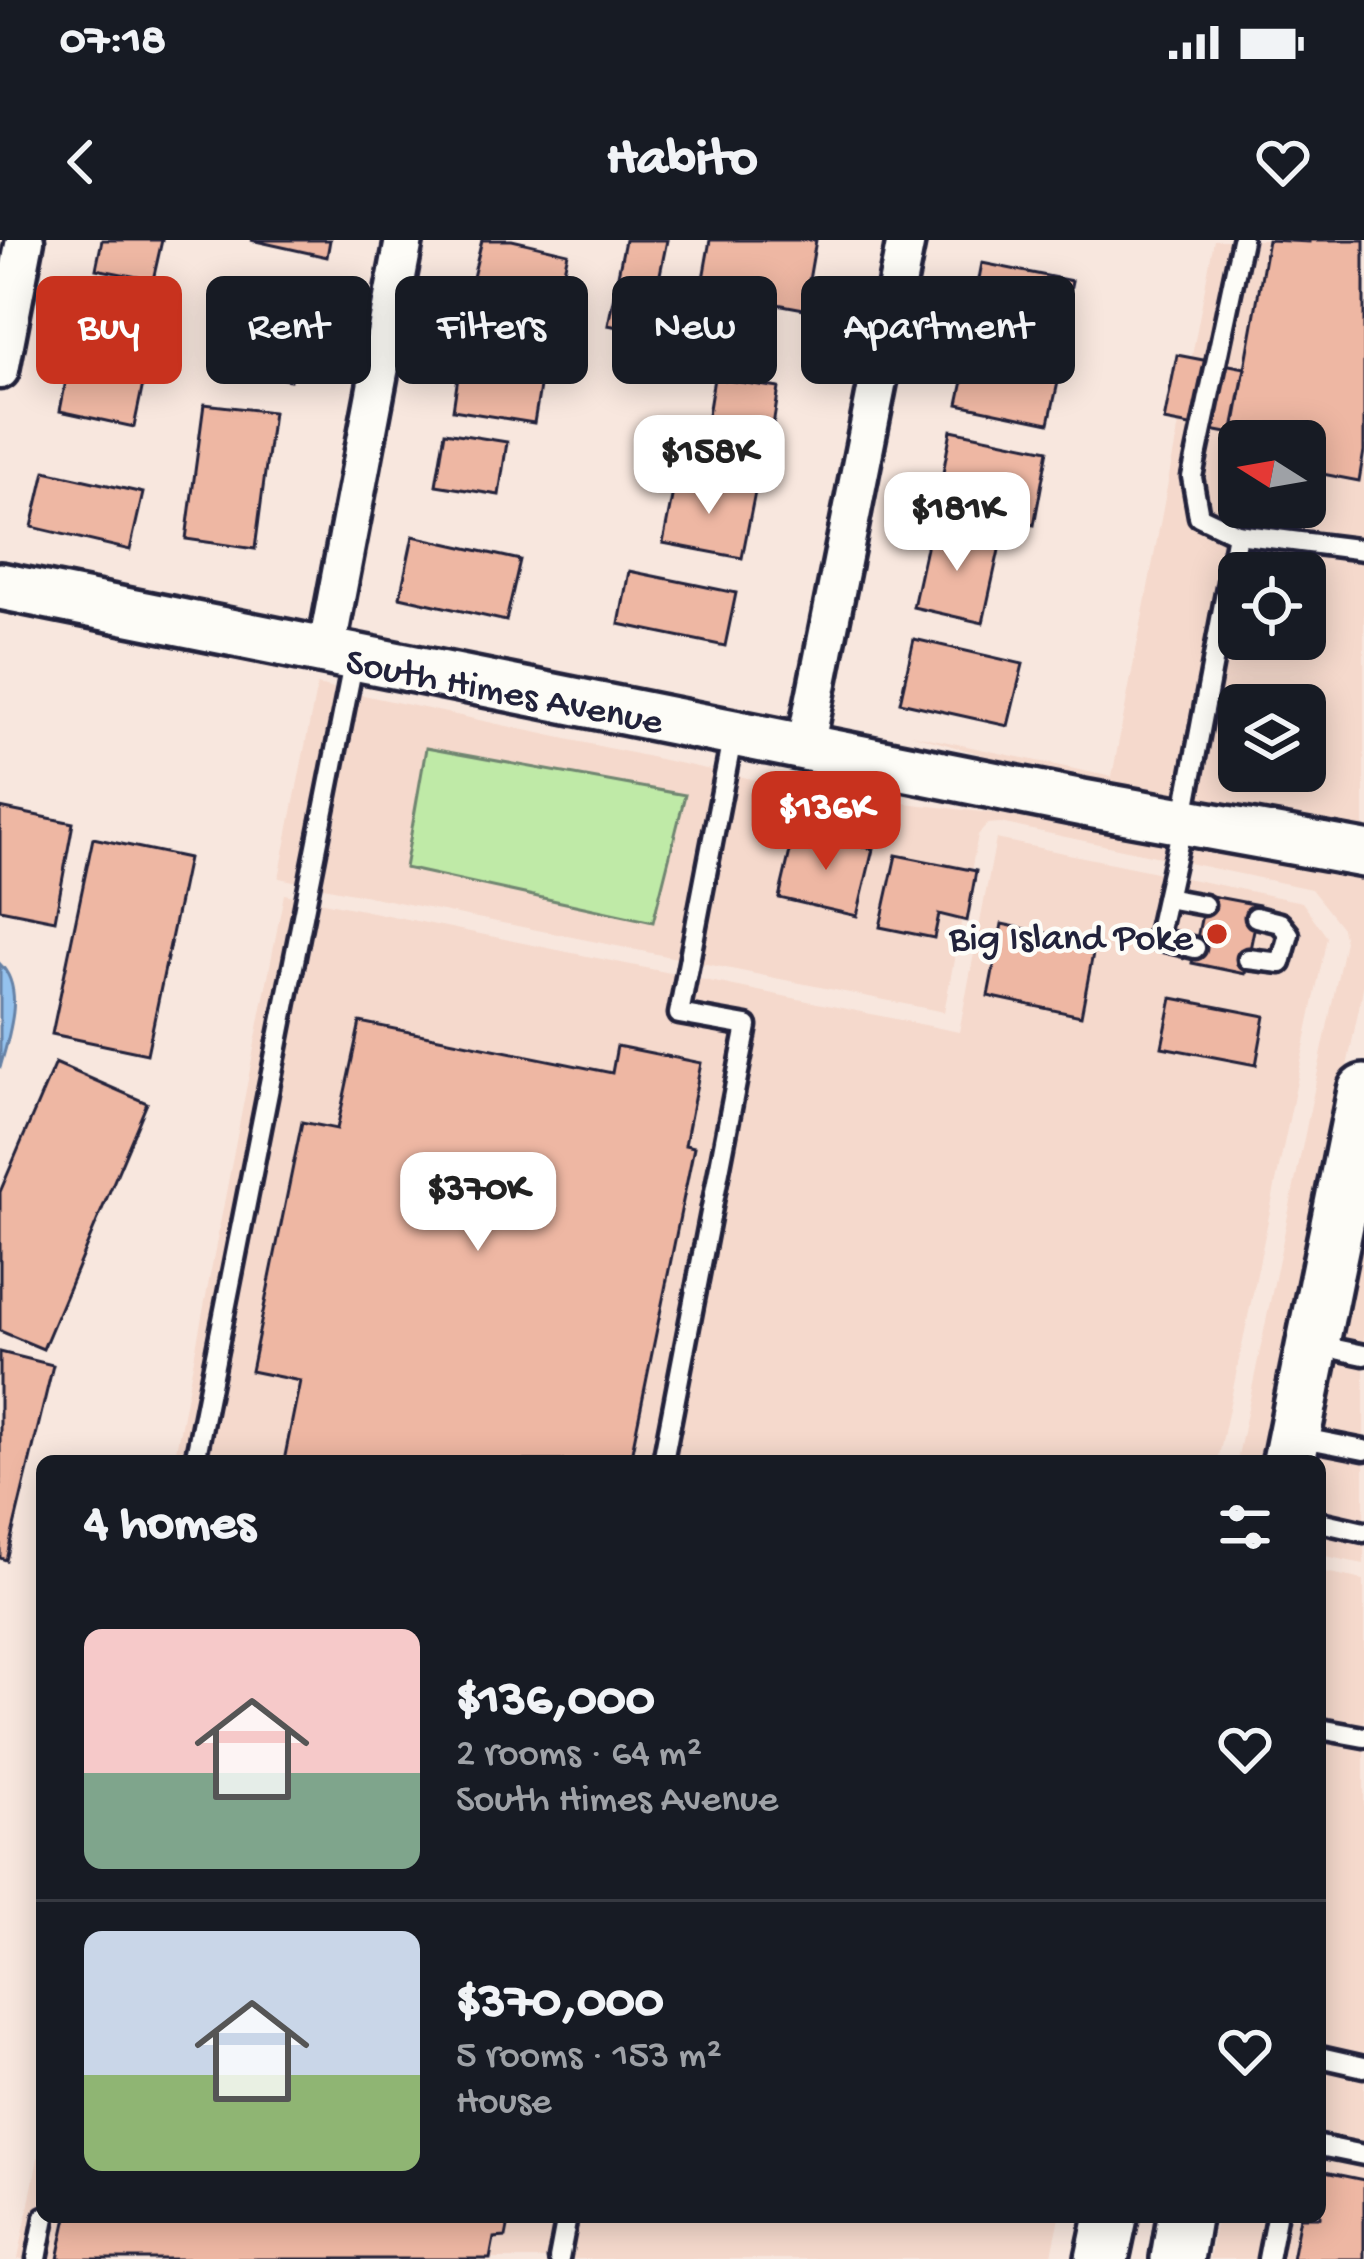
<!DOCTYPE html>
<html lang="en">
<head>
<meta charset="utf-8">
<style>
	body { margin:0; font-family:"Gochi Hand",sans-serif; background:#242831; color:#f1f3f6; height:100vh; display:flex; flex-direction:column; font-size:45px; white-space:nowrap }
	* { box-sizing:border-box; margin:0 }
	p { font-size:39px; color:#9ea1a6 }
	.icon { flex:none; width:66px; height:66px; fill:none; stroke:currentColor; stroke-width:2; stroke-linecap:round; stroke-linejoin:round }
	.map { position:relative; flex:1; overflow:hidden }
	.sheet { position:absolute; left:36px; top:1215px; width:1290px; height:768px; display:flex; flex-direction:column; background:#171b24; border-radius:18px; box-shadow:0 6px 30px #0003 }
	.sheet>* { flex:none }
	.hud { position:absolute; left:36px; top:36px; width:1293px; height:108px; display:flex; gap:24px }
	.needle { width:78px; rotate:281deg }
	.fabs { position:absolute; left:1218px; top:180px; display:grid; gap:24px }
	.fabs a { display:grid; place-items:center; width:108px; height:108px; border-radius:18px; background:#171b24; box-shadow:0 6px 30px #0003; font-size:60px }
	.price { position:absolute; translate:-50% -102px; padding:0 27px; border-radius:24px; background:#fff; color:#222; font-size:39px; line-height:78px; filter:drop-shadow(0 3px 6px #0008) }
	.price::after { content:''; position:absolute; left:50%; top:72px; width:36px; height:27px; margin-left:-18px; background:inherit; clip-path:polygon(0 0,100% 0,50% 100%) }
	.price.current { background:#c8321e; color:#fff }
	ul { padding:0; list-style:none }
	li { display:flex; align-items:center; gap:36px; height:300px; padding:0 48px }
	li+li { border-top:3px solid #363941 }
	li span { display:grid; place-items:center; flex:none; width:336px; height:240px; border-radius:18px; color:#555 }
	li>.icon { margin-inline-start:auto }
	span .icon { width:144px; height:144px; fill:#fffc; stroke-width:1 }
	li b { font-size:51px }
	h2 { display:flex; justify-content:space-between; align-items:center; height:144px; padding:0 48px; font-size:51px }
	.chip { padding:0 42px; border-radius:18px; background:#171b24; box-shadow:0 6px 30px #0003; font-size:42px; line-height:108px }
	.chip.current { background:#c8321e; color:#fff }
	.status { display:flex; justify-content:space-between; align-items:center; height:84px; padding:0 60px; background:#171b24; direction:ltr }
	.status svg { height:33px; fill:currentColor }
	header { display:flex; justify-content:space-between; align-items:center; height:156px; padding:0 48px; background:#171b24; font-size:54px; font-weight:800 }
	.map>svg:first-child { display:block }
	.built { fill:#f5d9cc; fill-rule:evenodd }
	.green { fill:#bfeaa7; stroke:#708671; stroke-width:3 }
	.water { fill:#94c2ee; stroke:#6682a6; stroke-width:3 }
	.building { fill:#eeb7a3; stroke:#22223b; stroke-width:3 }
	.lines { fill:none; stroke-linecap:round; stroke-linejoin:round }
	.service-casing { stroke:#22223b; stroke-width:27 }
	.minor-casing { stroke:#22223b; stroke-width:45 }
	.tertiary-casing { stroke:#22223b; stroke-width:54 }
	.secondary-casing { stroke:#22223b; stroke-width:60 }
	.service { stroke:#fdfcf7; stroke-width:18 }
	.minor { stroke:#fdfcf7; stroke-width:36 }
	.tertiary { stroke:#fdfcf7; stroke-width:45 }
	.secondary { stroke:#fdfcf7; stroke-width:51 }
	.poi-dot { fill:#c8321e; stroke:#fdfcf7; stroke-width:4.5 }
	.labels { text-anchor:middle; stroke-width:9; stroke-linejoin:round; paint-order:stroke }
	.street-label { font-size:39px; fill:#22223b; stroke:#fdfcf7 }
	.poi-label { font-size:39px; fill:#22223b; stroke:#fdfcf7; text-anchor:end }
</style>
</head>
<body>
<div class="status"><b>07:18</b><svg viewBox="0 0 49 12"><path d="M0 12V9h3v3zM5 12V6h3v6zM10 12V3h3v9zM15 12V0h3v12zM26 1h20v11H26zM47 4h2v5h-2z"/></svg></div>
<header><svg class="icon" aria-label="back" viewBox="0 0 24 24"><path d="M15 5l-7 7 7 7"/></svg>Habito<svg class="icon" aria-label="heart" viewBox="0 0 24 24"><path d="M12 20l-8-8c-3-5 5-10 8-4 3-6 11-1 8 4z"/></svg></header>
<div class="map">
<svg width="1364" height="2019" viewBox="0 0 1364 2019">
	<rect width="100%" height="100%" fill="#f8e7de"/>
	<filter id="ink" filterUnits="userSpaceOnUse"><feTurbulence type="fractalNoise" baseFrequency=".00833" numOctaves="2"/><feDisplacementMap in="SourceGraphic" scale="24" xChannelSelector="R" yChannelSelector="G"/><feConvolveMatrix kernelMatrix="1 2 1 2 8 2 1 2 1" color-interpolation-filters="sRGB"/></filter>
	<g filter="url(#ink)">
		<g class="built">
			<path d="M 1214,0 L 1364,0 L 1364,595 L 1087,545 L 910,494 L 1112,537 ZM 1239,201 L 1305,201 L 1305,267 L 1239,267 ZM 1239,333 L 1305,333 L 1305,399 L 1239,399 ZM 1239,465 L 1305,465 L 1305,531 L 1239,531 Z"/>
			<polygon points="317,445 817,553 1079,583 1364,634 1364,743 1267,1221 1237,1221 1345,701 1342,688 1311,649 1000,583 988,584 978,595 944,772 279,638"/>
			<polygon points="996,599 1302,662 1327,697 1218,1221 174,1221 284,654 959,792"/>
			<polygon points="1364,960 1364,1324 1320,1315 1320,1221 1311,1221"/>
			<polygon points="1320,1331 1364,1340 1364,2019 1209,2019 1216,1977 1320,1977"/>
			<polygon points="42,1898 42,1977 1060,1977 1051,2019 18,2019"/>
		</g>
		<polygon class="green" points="426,508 685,555 653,682 405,628"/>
		<path class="water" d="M 0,724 C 26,749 8,798 0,828 Z"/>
		<g class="building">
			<polygon points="102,0 162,0 153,40 96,29"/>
			<polygon points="251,0 330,0 327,17"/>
			<polygon points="482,0 512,0 568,13 553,77 468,58"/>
			<polygon points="625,0 667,0 648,93 608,85"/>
			<polygon points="710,0 816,0 804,69 701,50"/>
			<polygon points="1268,0 1309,2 1309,0 1364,0 1364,211 1359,241 1307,231 1305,240 1305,201 1239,201 1239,219 1229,217"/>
			<polygon points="982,23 1072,41 1060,99 971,81"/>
			<polygon points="83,48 149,55 142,119 76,112"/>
			<polygon points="247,83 299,93 290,140 238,131"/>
			<polygon points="464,98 546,111 534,183 453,170"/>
			<polygon points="971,104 1062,124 1049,183 958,164"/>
			<polygon points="1177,115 1245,128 1232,194 1164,181"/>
			<polygon points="68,130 143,144 134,187 60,171"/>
			<polygon points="714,138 779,148 767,223 702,212"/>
			<polygon points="204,164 273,172 255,309 186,299"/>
			<polygon points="951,190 1048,210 1034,285 937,265"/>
			<polygon points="445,192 507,202 499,255 436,245"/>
			<polygon points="45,231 143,253 130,310 32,287"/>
			<polygon points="676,236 755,252 742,318 663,303"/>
			<polygon points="931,285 1001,301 983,383 913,367"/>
			<polygon points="413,296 520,320 506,381 400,357"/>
			<polygon points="629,331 736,353 725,406 619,384"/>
			<polygon points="914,399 1023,424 1008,486 900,462"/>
			<polygon points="0,568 73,583 55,680 0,669"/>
			<polygon points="795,590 873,609 857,676 779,658"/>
			<polygon points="93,598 188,618 147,814 52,794"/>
			<polygon points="896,615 976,631 967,681 939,674 934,698 880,687"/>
			<polygon points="1206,655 1259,665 1245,734 1192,723"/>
			<polygon points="1002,684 1095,703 1081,776 988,756"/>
			<polygon points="1172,758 1265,776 1256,825 1162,807"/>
			<polygon points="360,782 612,833 617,806 701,823 685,905 694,907 630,1221 284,1221 300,1141 251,1131 302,882 337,889"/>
			<polygon points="55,823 147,863 43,1109 0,1091 0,952"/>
			<polygon points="0,1112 53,1125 6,1320 0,1318"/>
			<polygon points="1320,1931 1364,1940 1364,2019 1292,2019 1300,1977 1320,1977"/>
			<polygon points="67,1977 510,1977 506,1997 494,1998 490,2019 58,2019"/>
		</g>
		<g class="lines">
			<g class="service-casing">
				<g id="service">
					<polyline points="1237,294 1199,276 1192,237 1242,0"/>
					<polyline points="1166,658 1204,665"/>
					<polyline points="1195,708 1157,699 1183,582 1237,294 1364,310"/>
					<polyline points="1248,719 1281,723 1289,694 1280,683 1256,677"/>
					<polyline points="1317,1105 1364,1115"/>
					<polyline points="1298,1197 1364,1210"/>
					<polyline points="195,1221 354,419"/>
					<polyline points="663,1221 747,786 679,774 733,494"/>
					<polyline points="1320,1282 1364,1292"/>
					<polyline points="1320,1489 1364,1497"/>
					<polyline points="1320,1817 1364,1827"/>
					<polyline points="1320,1906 1364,1915"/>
					<polyline points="37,2019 45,1977"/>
					<polyline points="559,2019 567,1977"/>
					<polyline points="1268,2019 1276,1977"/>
				</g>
			</g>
			<g class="minor-casing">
				<g id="minor">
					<polyline points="0,130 25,0"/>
					<polyline points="326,412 404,0"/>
					<polyline points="805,508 906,0"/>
				</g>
			</g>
			<g class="tertiary-casing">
				<polyline id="tertiary" points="0,346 1083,563 1364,614"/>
			</g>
			<g class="secondary-casing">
				<g id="secondary">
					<polyline points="1289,1221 1364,851"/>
					<polyline points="1102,2019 1111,1977"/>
					<polyline points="1177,2019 1184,1977"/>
				</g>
			</g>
			<use href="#service" class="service"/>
			<use href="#minor" class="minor"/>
			<use href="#tertiary" class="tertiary"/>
			<use href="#secondary" class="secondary"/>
		</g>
	</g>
	<circle class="poi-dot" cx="1217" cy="694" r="12"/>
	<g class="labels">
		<g class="street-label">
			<text transform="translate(505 448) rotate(11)" y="14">South Himes Avenue</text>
		</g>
		<g class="poi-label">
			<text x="1193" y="708">Big Island Poke</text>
		</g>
	</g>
</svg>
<div class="fabs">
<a><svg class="needle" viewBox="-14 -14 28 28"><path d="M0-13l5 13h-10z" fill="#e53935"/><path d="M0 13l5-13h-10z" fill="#9ea1a6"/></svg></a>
<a><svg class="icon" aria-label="locate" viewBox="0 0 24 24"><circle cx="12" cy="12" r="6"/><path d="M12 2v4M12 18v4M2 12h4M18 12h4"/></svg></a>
<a><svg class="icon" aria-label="layers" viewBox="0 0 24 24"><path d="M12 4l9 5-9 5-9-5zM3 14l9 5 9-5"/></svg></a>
</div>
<b class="price" style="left:709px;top:277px">$158K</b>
<b class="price" style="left:957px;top:334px">$181K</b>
<b class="price current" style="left:826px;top:633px">$136K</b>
<b class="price" style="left:478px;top:1014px">$370K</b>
<div class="hud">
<a class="chip current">Buy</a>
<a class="chip">Rent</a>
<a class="chip">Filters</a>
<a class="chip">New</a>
<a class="chip">Apartment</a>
</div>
<section class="sheet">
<h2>4 homes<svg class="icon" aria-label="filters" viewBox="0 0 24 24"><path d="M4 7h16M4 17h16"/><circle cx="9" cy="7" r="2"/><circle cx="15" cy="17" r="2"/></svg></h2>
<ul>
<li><span style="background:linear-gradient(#f6c9c9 60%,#7fa58c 0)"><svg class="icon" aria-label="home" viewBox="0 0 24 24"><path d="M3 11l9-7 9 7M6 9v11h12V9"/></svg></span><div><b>$136,000</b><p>2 rooms · 64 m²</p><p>South Himes Avenue</p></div><svg class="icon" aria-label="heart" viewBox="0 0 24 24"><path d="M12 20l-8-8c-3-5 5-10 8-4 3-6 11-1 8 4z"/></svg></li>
<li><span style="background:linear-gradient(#c9d6e8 60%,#8fb573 0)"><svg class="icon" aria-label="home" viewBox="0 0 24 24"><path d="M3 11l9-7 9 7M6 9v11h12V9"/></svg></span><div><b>$370,000</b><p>5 rooms · 153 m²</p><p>House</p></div><svg class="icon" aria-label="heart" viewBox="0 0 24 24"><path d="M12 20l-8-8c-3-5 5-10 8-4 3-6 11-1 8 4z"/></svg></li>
</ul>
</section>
</div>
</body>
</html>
